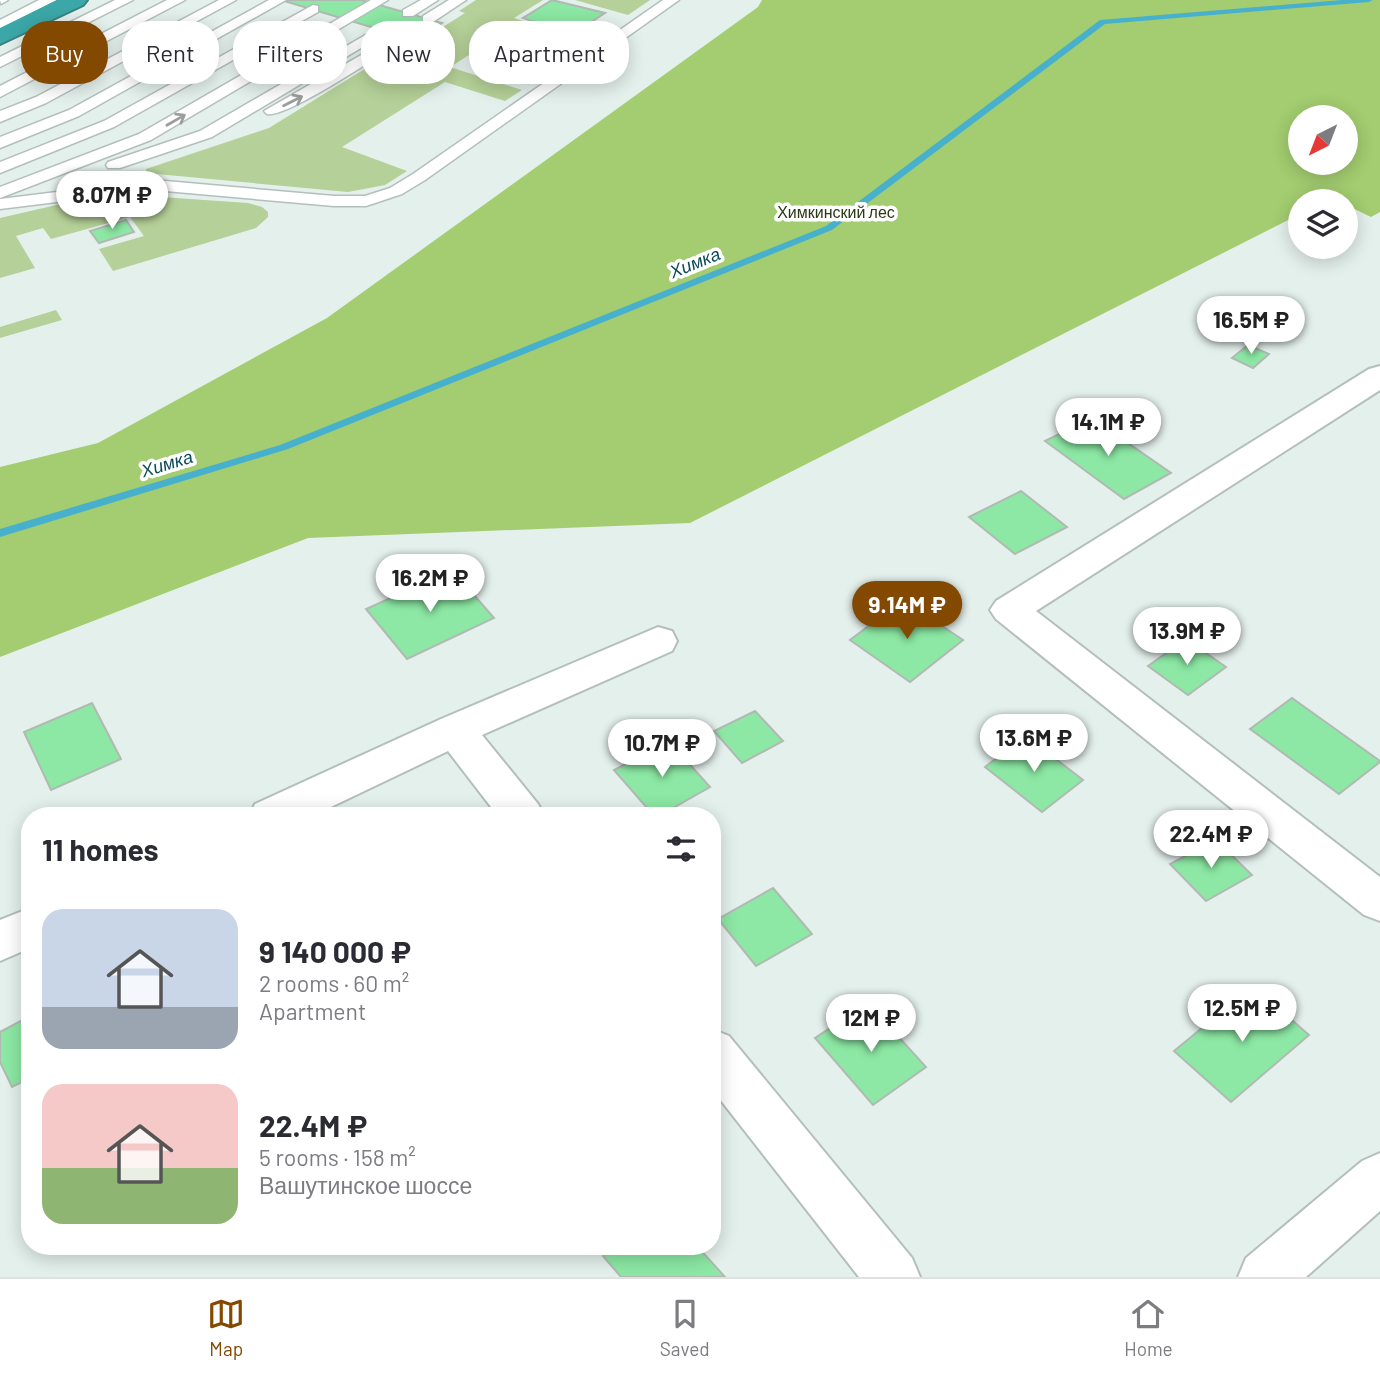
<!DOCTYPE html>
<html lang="en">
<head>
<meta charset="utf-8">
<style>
	body { margin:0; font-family:Barlow,sans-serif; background:#f7f7f7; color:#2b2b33; height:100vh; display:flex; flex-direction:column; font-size:26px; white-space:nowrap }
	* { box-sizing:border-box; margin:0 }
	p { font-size:23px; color:#7c7c81 }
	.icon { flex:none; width:38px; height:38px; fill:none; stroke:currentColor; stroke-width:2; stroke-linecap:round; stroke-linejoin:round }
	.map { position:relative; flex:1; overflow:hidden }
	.side { position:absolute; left:21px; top:807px; width:700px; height:448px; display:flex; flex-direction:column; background:#fff; border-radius:28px; box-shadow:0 4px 18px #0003 }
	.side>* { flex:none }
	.top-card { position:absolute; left:21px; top:21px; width:700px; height:63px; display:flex; gap:14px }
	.needle { width:46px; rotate:222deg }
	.controls { position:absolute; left:1288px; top:105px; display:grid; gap:14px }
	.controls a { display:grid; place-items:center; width:70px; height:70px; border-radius:50%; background:#fff; box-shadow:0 4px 18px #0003; font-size:35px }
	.price { position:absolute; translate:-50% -60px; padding:0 16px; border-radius:24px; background:#fff; color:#222; font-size:23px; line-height:46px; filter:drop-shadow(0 2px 4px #0008) }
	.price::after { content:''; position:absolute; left:50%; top:42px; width:21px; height:16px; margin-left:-10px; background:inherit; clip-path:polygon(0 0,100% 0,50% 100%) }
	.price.selected { background:#834900; color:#fff }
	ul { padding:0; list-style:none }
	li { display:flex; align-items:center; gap:21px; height:175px; padding:0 21px }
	li span { display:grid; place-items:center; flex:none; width:196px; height:140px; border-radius:21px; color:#555 }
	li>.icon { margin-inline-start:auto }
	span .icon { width:84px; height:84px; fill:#fffc; stroke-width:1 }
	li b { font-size:30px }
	h2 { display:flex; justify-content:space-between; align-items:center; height:84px; padding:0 21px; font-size:30px }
	.chip { padding:0 24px; border-radius:28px; background:#fff; box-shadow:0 4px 18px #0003; font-size:24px; line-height:63px }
	.chip.selected { background:#834900; color:#fff }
	.dock { display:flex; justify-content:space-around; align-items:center; height:98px; border-top:2px solid #e1e1e2; background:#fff; font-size:19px; color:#7c7c81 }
	.dock a { display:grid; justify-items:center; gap:4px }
	.dock .selected { color:#834900 }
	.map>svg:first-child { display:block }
	.green { fill:#b5d098 }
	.forest { fill:#a3cd70; fill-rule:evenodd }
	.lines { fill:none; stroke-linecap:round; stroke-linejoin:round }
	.stream { fill:#47b1cd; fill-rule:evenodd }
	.building { fill:#8ce8a4; stroke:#b1b9b3; stroke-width:2 }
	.service-casing { stroke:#b4bfbb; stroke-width:3 }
	.minor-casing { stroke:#b4bfbb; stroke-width:4 }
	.tertiary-casing { stroke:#b4bfbb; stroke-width:4 }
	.motorway-casing { stroke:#3a8282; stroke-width:4 }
	.service { fill:#fff; fill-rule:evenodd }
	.minor { fill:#fff; fill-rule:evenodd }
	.tertiary { fill:#fff; fill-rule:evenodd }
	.motorway { fill:#3ca7a8; fill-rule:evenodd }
	.oneway { stroke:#9b9e9c }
	.labels { text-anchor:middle; stroke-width:7; stroke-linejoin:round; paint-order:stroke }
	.far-park-label { font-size:16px; fill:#293913; stroke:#fff }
	.far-water-label { font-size:18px; font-style:italic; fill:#0a4a59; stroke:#fff }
</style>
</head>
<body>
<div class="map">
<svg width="1380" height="1277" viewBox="0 0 1380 1277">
	<rect width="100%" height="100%" fill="#e4f0ec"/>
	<g class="green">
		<polygon points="476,0 543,0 514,18 523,21 450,67 522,90 505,101 445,82 342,147 407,171 385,185 348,192 146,173 146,169 269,128 405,44 413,46 465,13 459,11"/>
		<polygon points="575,0 650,0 628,15"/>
		<polygon points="132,195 248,203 262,207 268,212 268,217 256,228 113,271 99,249 144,236 130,217 51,239 43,228 16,236 35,268 0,278 0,218 78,200"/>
		<polygon points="56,310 62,320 0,338 0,327"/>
	</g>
	<path class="forest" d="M 762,0 L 1380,0 L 1380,212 L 1371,217 L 1346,205 L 1346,201 L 1332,198 L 1325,201 L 1300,201 L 1300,214 L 690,523 L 308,538 L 0,657 L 0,467 L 98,443 L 327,318 L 758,7 ZM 1300,117 L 1346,117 L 1346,163 L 1300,163 Z"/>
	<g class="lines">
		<polygon class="stream" points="1342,0 1373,0 1369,2 1105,24 832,230 288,449 0,537 0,529 280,445 826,226 1100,20"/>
	</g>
	<g class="building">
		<polygon points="281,0 362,0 442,23 414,40"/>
		<polygon points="552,0 605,13 523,67 480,54 532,21 523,18"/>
		<polygon points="126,220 134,232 99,243 90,231"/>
		<polygon points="1248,345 1269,354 1253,368 1232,358"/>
		<polygon points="1092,418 1171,473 1124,499 1045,441"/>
		<polygon points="1021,491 1067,527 1015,554 969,517"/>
		<polygon points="452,570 494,618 407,659 366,609"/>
		<polygon points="903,600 963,640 910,682 850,640"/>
		<polygon points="1186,639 1226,667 1188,695 1148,666"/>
		<polygon points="1292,698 1380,761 1380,762 1339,794 1250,729"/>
		<polygon points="92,703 121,759 51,790 24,732"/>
		<polygon points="755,711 783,741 742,763 714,731"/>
		<polygon points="1026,736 1083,780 1042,812 985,767"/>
		<polygon points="669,741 710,787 659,816 654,816 614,770"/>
		<polygon points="1216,840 1252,875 1206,901 1170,864"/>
		<polygon points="773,888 812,934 756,966 718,919"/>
		<polygon points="1253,986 1309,1035 1231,1102 1174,1051"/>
		<polygon points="868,1003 926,1067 873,1105 815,1038"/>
		<polygon points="30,1016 30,1078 12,1087 0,1062 0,1032"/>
		<polygon points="615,1246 697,1246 725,1277 621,1277 603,1256"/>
	</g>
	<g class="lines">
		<g class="service-casing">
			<g id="service">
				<polygon points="0,0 8,0 1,4"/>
				<polygon points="39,0 57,0 0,29 0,20"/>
				<polygon points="115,0 133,0 0,67 0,57"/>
				<polygon points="167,0 185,0 0,97 0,86"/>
				<polygon points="219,0 236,0 46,103 0,122 0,111 36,97"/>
				<polygon points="269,0 286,0 79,116 0,148 0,137 69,110"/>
				<polygon points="371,0 388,0 151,140 0,198 0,187 139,134"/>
				<polygon points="421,0 438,0 413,16 403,16 403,10"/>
				<polygon points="449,0 466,0 433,22 423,22 423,16"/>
				<polygon points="663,0 679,0 425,180 402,194 366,206 334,206 154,190 0,209 0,199 154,180 334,196 365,196 390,188 413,174"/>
				<polygon points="313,5 318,6 318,12 114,127 0,173 0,162 104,121"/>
				<polygon points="381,26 388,30 386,33 212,137 120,168 108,168 106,165 108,162 200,131"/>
				<path d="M 401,32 L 408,36 L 406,39 C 384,52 286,119 267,114 L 264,111 Z"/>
			</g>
		</g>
		<g class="minor-casing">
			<g id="minor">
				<polygon points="1380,366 1380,390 1036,611 1380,877 1380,921 1364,915 996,619 990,610 996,601 1369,369"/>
				<polygon points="658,627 672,631 677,641 672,651 482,735 538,804 544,816 498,816 448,751 312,816 249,816 255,804 441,719"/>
				<polygon points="30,908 30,948 0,961 0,920"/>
				<polygon points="712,1029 729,1036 912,1258 920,1277 859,1277 712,1089"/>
			</g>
		</g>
		<g class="tertiary-casing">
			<polygon id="tertiary" points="1380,1153 1380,1211 1306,1277 1238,1277 1246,1258 1362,1161"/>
		</g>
		<g class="motorway-casing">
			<polygon id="motorway" points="57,0 87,0 83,5 0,44 0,28"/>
		</g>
		<use href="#service" class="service"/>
		<use href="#minor" class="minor"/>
		<use href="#tertiary" class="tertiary"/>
		<use href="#motorway" class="motorway"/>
	</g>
	<defs><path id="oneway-shaft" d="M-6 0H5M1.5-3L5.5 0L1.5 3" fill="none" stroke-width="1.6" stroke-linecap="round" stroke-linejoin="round" transform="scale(1.75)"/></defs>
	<g class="oneway">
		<use href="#oneway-shaft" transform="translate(293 101) rotate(-27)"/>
		<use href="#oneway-shaft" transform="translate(176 120) rotate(-30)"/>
	</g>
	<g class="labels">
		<g class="far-park-label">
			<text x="836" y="218">Химкинский лес</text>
		</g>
		<g class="far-water-label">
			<text transform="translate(695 263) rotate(-22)" y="6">Химка</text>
			<text transform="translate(167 464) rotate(-17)" y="6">Химка</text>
		</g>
	</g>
</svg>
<div class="controls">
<a><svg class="needle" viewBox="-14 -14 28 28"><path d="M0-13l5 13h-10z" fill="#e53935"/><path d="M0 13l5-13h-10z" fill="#7c7c81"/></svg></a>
<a><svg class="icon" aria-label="layers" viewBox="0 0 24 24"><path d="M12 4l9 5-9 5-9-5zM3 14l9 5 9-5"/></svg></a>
</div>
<b class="price" style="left:112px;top:231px">8.07M ₽</b>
<b class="price" style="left:1251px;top:356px">16.5M ₽</b>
<b class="price" style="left:1108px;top:458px">14.1M ₽</b>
<b class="price" style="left:430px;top:614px">16.2M ₽</b>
<b class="price selected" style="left:907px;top:641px">9.14M ₽</b>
<b class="price" style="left:1187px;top:667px">13.9M ₽</b>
<b class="price" style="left:1034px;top:774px">13.6M ₽</b>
<b class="price" style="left:662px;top:779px">10.7M ₽</b>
<b class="price" style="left:1211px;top:870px">22.4M ₽</b>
<b class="price" style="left:1242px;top:1044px">12.5M ₽</b>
<b class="price" style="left:871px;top:1054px">12M ₽</b>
<div class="top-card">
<a class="chip selected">Buy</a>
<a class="chip">Rent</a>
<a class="chip">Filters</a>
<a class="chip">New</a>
<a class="chip">Apartment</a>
</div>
<section class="side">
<h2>11 homes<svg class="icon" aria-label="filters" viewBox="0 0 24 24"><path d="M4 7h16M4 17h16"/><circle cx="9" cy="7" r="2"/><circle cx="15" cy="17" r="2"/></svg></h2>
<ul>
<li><span style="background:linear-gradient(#c9d6e8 70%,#9aa5b1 0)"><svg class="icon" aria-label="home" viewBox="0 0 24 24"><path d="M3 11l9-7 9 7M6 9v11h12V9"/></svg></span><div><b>9 140 000 ₽</b><p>2 rooms · 60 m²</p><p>Apartment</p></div></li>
<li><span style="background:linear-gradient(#f6c9c9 60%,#8fb573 0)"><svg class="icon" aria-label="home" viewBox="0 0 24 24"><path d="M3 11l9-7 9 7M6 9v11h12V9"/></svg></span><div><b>22.4M ₽</b><p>5 rooms · 158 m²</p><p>Вашутинское шоссе</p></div></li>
</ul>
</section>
</div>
<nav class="dock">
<a class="selected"><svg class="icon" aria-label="map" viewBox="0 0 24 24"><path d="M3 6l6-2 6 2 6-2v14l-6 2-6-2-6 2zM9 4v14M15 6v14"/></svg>Map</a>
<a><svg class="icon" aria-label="saved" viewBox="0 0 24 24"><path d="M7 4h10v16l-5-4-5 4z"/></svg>Saved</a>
<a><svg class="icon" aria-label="home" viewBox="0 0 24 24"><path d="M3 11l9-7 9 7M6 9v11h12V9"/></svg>Home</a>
</nav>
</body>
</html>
